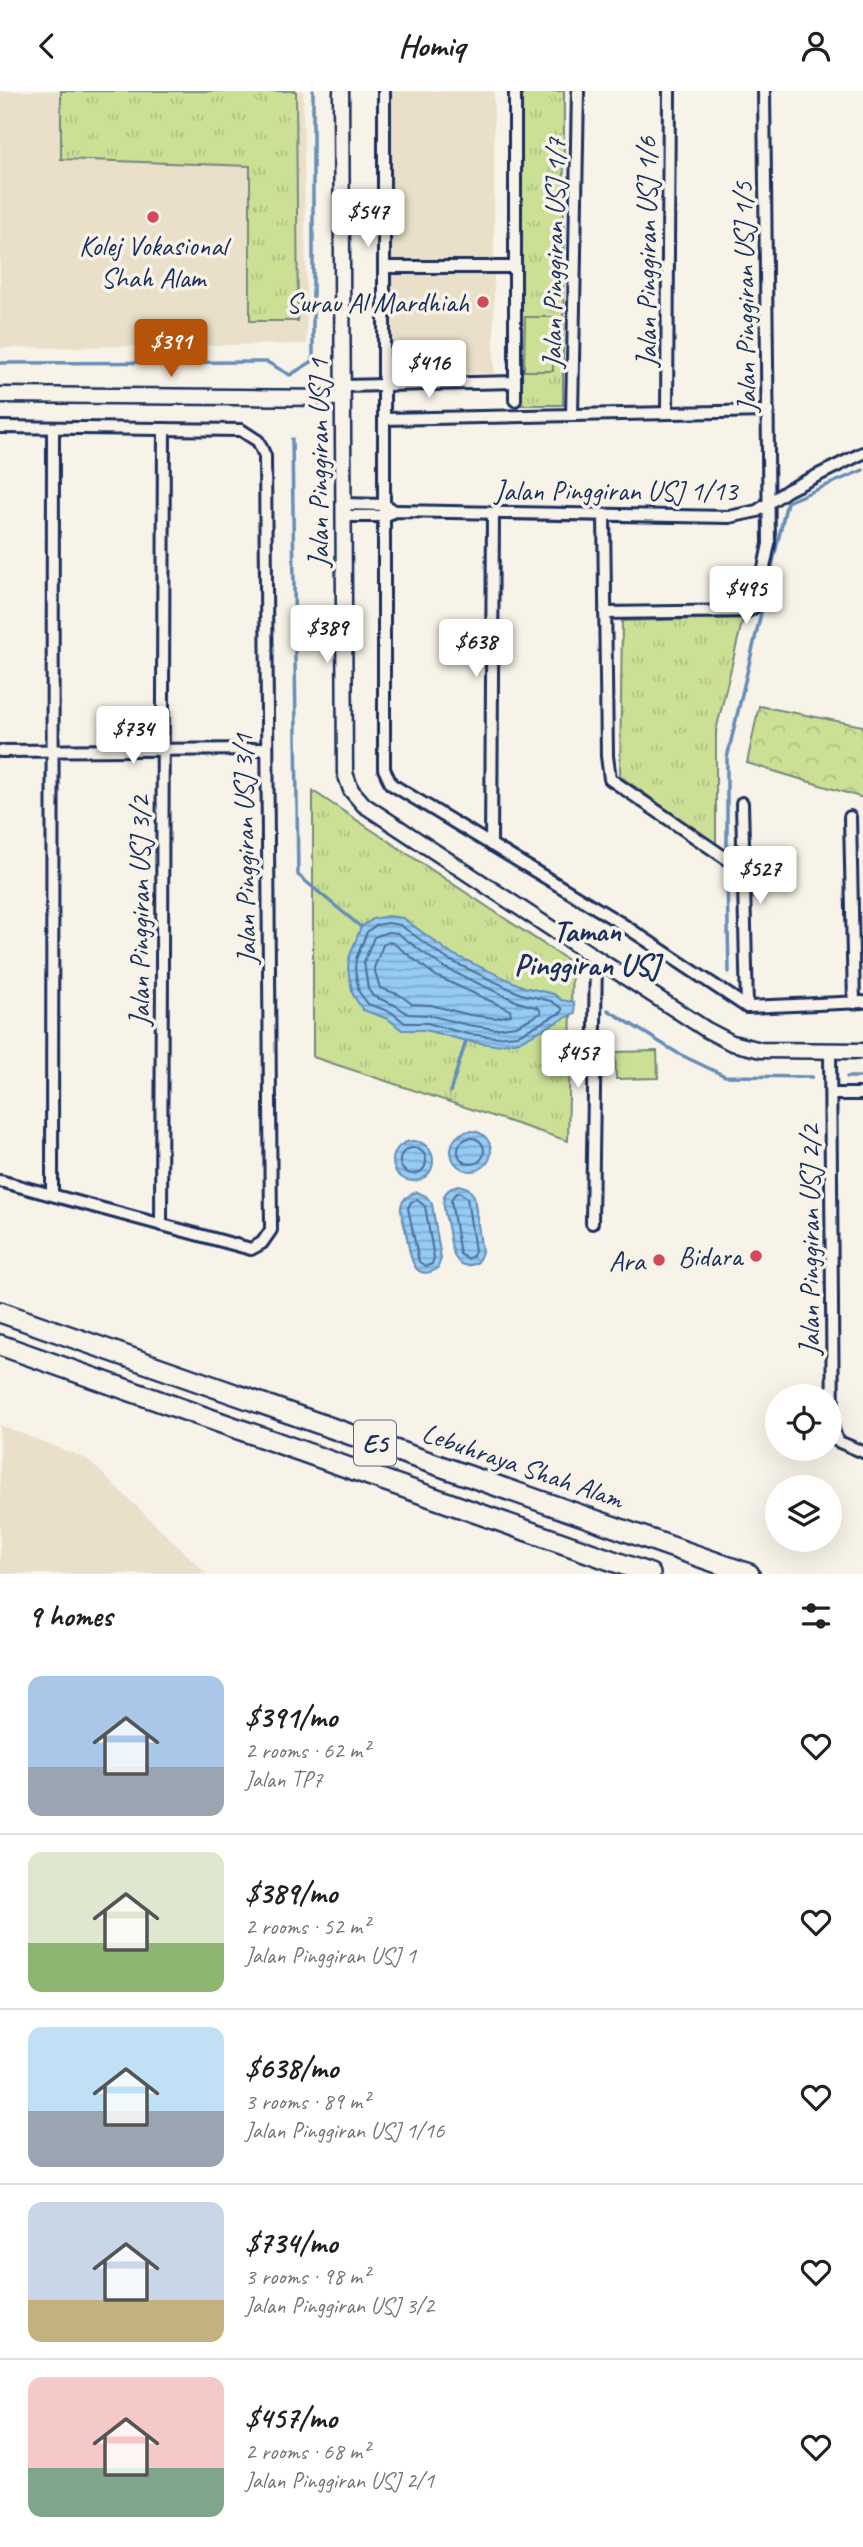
<!DOCTYPE html>
<html lang="en">
<head>
<meta charset="utf-8">
<style>
	body { margin:0; font-family:Caveat,sans-serif; background:#f2f2f2; color:#202124; height:100vh; display:flex; flex-direction:column; font-size:26px; white-space:nowrap }
	* { box-sizing:border-box; margin:0 }
	p { font-size:23px; color:#757577 }
	.icon { flex:none; width:38px; height:38px; fill:none; stroke:currentColor; stroke-width:2; stroke-linecap:round; stroke-linejoin:round }
	.map { position:relative; height:1483px; overflow:hidden }
	.drawer { display:flex; flex-direction:column; background:#fff; flex:1 }
	.drawer>* { flex:none }
	.fabs { position:absolute; left:765px; top:1293px; display:grid; gap:14px }
	.fabs a { display:grid; place-items:center; width:77px; height:77px; border-radius:50%; background:#fff; box-shadow:0 7px 28px #0002; font-size:35px }
	.price { position:absolute; translate:-50% -60px; padding:0 16px; border-radius:7px; background:#fff; color:#222; font-size:23px; line-height:46px; filter:drop-shadow(0 2px 4px #0008) }
	.price::after { content:''; position:absolute; left:50%; top:42px; width:21px; height:16px; margin-left:-10px; background:inherit; clip-path:polygon(0 0,100% 0,50% 100%) }
	.price.on { background:#b45309; color:#fff }
	ul { padding:0; list-style:none }
	li { display:flex; align-items:center; gap:21px; height:175px; padding:0 28px }
	li+li { border-top:2px solid #e0e0e0 }
	li span { display:grid; place-items:center; flex:none; width:196px; height:140px; border-radius:14px; color:#555 }
	li>.icon { margin-inline-start:auto }
	span .icon { width:84px; height:84px; fill:#fffc; stroke-width:1 }
	li b { font-size:30px }
	h2 { display:flex; justify-content:space-between; align-items:center; height:84px; padding:0 28px; font-size:30px }
	header { display:flex; justify-content:space-between; align-items:center; height:91px; padding:0 28px; background:#fff; font-size:32px; font-weight:700 }
	.map>svg:first-child { display:block }
	.built { fill:#eae0ca }
	.grass { fill:url(#grass-tufts); stroke:#73887a; stroke-width:2 }
	.forest { fill:url(#forest-crowns); stroke:#73887a; stroke-width:2 }
	.pitch { fill:#cbe095; stroke:#73887a; stroke-width:2 }
	.water { fill:url(#water-rules); stroke:#658db8; stroke-width:2 }
	.lines { fill:none; stroke-linecap:round; stroke-linejoin:round }
	.shore { stroke:#4c6e9a; stroke-width:2 }
	.stream { stroke:#658db8; stroke-width:3.5 }
	.street-casing { stroke:#1b2f5e; stroke-width:16 }
	.secondary-casing { stroke:#1b2f5e; stroke-width:19 }
	.highway-casing { stroke:#1b2f5e; stroke-width:24 }
	.street { stroke:#f7f3e8; stroke-width:10 }
	.secondary { stroke:#f7f3e8; stroke-width:14 }
	.highway { stroke:#f7f3e8; stroke-width:19 }
	.poi-dot { fill:#d1495b; stroke:#f7f3e8; stroke-width:2.5 }
	.labels { text-anchor:middle; stroke-width:7; stroke-linejoin:round; paint-order:stroke }
	.shield { fill:#f7f3e8; stroke:#5d6a87; stroke-width:2 }
	.shield-label { font-size:26px; font-weight:bold; fill:#1b2f5e }
	.poi-label { font-size:28px; fill:#1b2f5e; stroke:#f7f3e8; text-anchor:end }
	.street-label { font-size:28px; fill:#1b2f5e; stroke:#f7f3e8 }
	.neighbourhood-label { font-size:30px; font-weight:bold; fill:#1b2f5e; stroke:#f7f3e8 }
</style>
</head>
<body>
<header><svg class="icon" aria-label="back" viewBox="0 0 24 24"><path d="M15 5l-7 7 7 7"/></svg>Homiq<svg class="icon" aria-label="person" viewBox="0 0 24 24"><circle cx="12" cy="8" r="4"/><path d="M4 21q1-7 8-7t8 7"/></svg></header>
<div class="map">
<svg width="863" height="1483" viewBox="0 0 863 1483">
	<defs>
		<pattern id="grass-tufts" width="24" height="20" patternUnits="userSpaceOnUse" patternTransform="scale(1.75)"><rect width="24" height="20" fill="#cbe095"/><path d="M3 7l-1-3M5 7V3M7 7l1-3M15 17l-1-3M17 17v-4M19 17l1-3" fill="none" stroke="#aec083"/></pattern>
		<pattern id="forest-crowns" width="20" height="18" patternUnits="userSpaceOnUse" patternTransform="scale(1.75)"><rect width="20" height="18" fill="#cbe095"/><path d="M2 6a3 3 0 1 1 6 0M12 15a3 3 0 1 1 6 0" fill="none" stroke="#aec083"/></pattern>
		<pattern id="water-rules" width="6" height="5" patternUnits="userSpaceOnUse" patternTransform="scale(1.75)"><rect width="6" height="5" fill="#96ccf4"/><path d="M0 2.5h6" fill="none" stroke="#7aa6c9"/></pattern>
	</defs>
	<rect width="100%" height="100%" fill="#f7f3e8"/>
	<filter id="ink" filterUnits="userSpaceOnUse"><feTurbulence type="fractalNoise" baseFrequency=".0143" numOctaves="2"/><feDisplacementMap in="SourceGraphic" scale="14" xChannelSelector="R" yChannelSelector="G"/><feConvolveMatrix kernelMatrix="1 2 1 2 8 2 1 2 1" color-interpolation-filters="sRGB"/></filter>
	<g filter="url(#ink)">
		<g class="built">
			<polygon points="0,0 303,0 307,253 0,257"/>
			<polygon points="391,0 494,0 494,282 391,284"/>
			<polygon points="0,1334 87,1368 207,1483 0,1483"/>
		</g>
		<g class="grass">
			<polygon points="61,0 296,0 298,230 250,230 250,75 61,68"/>
			<polygon points="520,0 564,0 563,314 521,314"/>
			<polygon points="743,527 716,640 716,753 620,685 622,530"/>
			<polygon points="313,700 572,872 568,1050 313,966"/>
		</g>
		<polygon class="forest" points="759,615 863,635 863,707 747,672"/>
		<g class="pitch">
			<polygon points="525,226 554,226 553,280 524,280"/>
			<polygon points="657,960 658,987 616,988 615,961"/>
		</g>
		<g class="water">
			<polygon points="388,825 403,827 450,862 524,896 554,903 561,909 574,911 575,922 520,950 495,954 466,950 425,939 402,939 388,928 363,919 353,904 348,878 349,867 361,836 373,828"/>
			<circle cx="471" cy="1060" r="20"/>
			<circle cx="413" cy="1070" r="20"/>
			<path d="M 459,1094 L 468,1097 L 474,1105 L 482,1161 L 478,1171 C 452,1185 451,1152 448,1135 C 446,1127 442,1115 444,1107 C 445,1099 452,1096 459,1094 Z"/>
			<path d="M 417,1101 L 426,1105 L 432,1113 L 441,1168 L 437,1178 C 411,1193 410,1160 406,1142 C 405,1135 400,1123 401,1115 C 403,1107 410,1103 417,1101 Z"/>
		</g>
		<g class="lines">
			<g class="shore">
				<polygon points="388,832 400,834 447,868 521,903 551,910 562,917 562,921 518,944 495,946 467,943 427,932 405,932 391,921 368,913 359,901 355,878 356,868 367,841 376,834"/>
				<polygon points="388,841 397,842 443,876 518,911 539,917 541,922 516,935 495,938 468,934 428,924 408,923 395,914 373,905 368,898 364,871 374,846"/>
				<polygon points="388,851 393,852 436,885 510,919 511,924 495,927 470,924 431,914 412,913 400,904 380,897 374,877 383,854"/>
				<circle cx="471" cy="1060" r="13"/>
				<circle cx="413" cy="1070" r="13"/>
				<polygon points="459,1101 467,1107 475,1160 473,1165 467,1168 460,1163 451,1110 454,1104"/>
				<polygon points="417,1109 425,1115 434,1167 432,1173 426,1175 419,1171 408,1117 411,1111"/>
			</g>
			<g class="stream">
				<polyline points="0,272 267,271 290,284 313,270 313,0"/>
				<polyline points="292,348 298,784 361,836"/>
				<polyline points="727,761 727,667 787,411 863,379"/>
				<polyline points="727,788 729,881"/>
				<polyline points="608,919 679,963 725,985 812,986"/>
				<polyline points="847,986 863,986"/>
				<polyline points="450,1001 466,950"/>
			</g>
			<g class="street-casing">
				<g id="street">
					<polyline points="384,0 384,678 391,693 619,831 747,916 863,911"/>
					<polyline points="384,176 515,176"/>
					<polyline points="343,295 515,291"/>
					<polyline points="515,309 515,0"/>
					<polyline points="667,322 669,0"/>
					<polyline points="572,324 578,0"/>
					<polyline points="384,328 768,320"/>
					<polyline points="0,336 241,339 258,350 265,365 271,1139 262,1152 251,1158 0,1090"/>
					<polyline points="342,413 384,414 390,417"/>
					<polyline points="604,424 607,665 610,688 743,779"/>
					<polyline points="342,425 384,425 396,420 729,426 757,420 788,399 863,362"/>
					<polyline points="605,522 748,520 756,515 769,453 764,0"/>
					<polyline points="0,660 266,658"/>
					<polyline points="742,712 747,916"/>
					<polyline points="850,726 854,912"/>
					<polyline points="491,754 493,422"/>
					<polyline points="830,961 833,1338 837,1350 863,1361"/>
					<polyline points="831,1003 863,1003"/>
					<polyline points="52,1104 53,337"/>
					<polyline points="592,1132 596,867"/>
					<polyline points="161,1134 164,338"/>
				</g>
			</g>
			<g class="secondary-casing">
				<g id="secondary">
					<polyline points="341,0 345,682 351,699 364,714 596,867 707,939 732,952 761,959 863,960"/>
					<polyline points="0,304 342,307"/>
				</g>
			</g>
			<g class="highway-casing">
				<g id="highway">
					<polyline points="0,1221 749,1483"/>
					<polyline points="0,1254 650,1483"/>
				</g>
			</g>
			<use href="#street" class="street"/>
			<use href="#secondary" class="secondary"/>
			<use href="#highway" class="highway"/>
		</g>
	</g>
	<g class="poi-dot">
		<circle cx="153" cy="126" r="7"/>
		<circle cx="483" cy="211" r="7"/>
		<circle cx="756" cy="1165" r="7"/>
		<circle cx="659" cy="1169" r="7"/>
	</g>
	<g class="labels">
		<rect class="shield" x="354" y="1329.5" width="42" height="45" rx="5"/>
		<g class="shield-label">
			<text x="375" y="1361">E5</text>
		</g>
		<g class="poi-label">
			<text x="153" y="164" text-anchor="middle">Kolej Vokasional<tspan x="153" dy="32">Shah Alam</tspan></text>
			<text x="469" y="221">Surau Al Mardhiah</text>
			<text x="742" y="1175">Bidara</text>
			<text x="645" y="1179">Ara</text>
		</g>
		<g class="street-label">
			<text transform="translate(646 161) rotate(-90)" y="10">Jalan Pinggiran USJ 1/6</text>
			<text transform="translate(553 162) rotate(-89)" y="10">Jalan Pinggiran USJ 1/7</text>
			<text transform="translate(744 206) rotate(-91)" y="10">Jalan Pinggiran USJ 1/5</text>
			<text transform="translate(318 372) rotate(-90)" y="10">Jalan Pinggiran USJ 1</text>
			<text x="616" y="409">Jalan Pinggiran USJ 1/13</text>
			<text transform="translate(244 758) rotate(-91)" y="10">Jalan Pinggiran USJ 3/1</text>
			<text transform="translate(139 820) rotate(-90)" y="10">Jalan Pinggiran USJ 3/2</text>
			<text transform="translate(809 1149) rotate(-90)" y="10">Jalan Pinggiran USJ 2/2</text>
			<text transform="translate(523 1374) rotate(19)" y="10">Lebuhraya Shah Alam</text>
		</g>
		<g class="neighbourhood-label">
			<text x="587" y="850">Taman<tspan x="587" dy="34">Pinggiran USJ</tspan></text>
		</g>
	</g>
</svg>
<div class="fabs">
<a><svg class="icon" aria-label="locate" viewBox="0 0 24 24"><circle cx="12" cy="12" r="6"/><path d="M12 2v4M12 18v4M2 12h4M18 12h4"/></svg></a>
<a><svg class="icon" aria-label="layers" viewBox="0 0 24 24"><path d="M12 4l9 5-9 5-9-5zM3 14l9 5 9-5"/></svg></a>
</div>
<b class="price" style="left:368px;top:158px">$547</b>
<b class="price on" style="left:171px;top:288px">$391</b>
<b class="price" style="left:429px;top:309px">$416</b>
<b class="price" style="left:746px;top:535px">$495</b>
<b class="price" style="left:327px;top:574px">$389</b>
<b class="price" style="left:476px;top:588px">$638</b>
<b class="price" style="left:133px;top:675px">$734</b>
<b class="price" style="left:760px;top:815px">$527</b>
<b class="price" style="left:578px;top:999px">$457</b>
</div>
<section class="drawer">
<h2>9 homes<svg class="icon" aria-label="filters" viewBox="0 0 24 24"><path d="M4 7h16M4 17h16"/><circle cx="9" cy="7" r="2"/><circle cx="15" cy="17" r="2"/></svg></h2>
<ul>
<li><span style="background:linear-gradient(#a9c7e8 65%,#9aa5b1 0)"><svg class="icon" aria-label="home" viewBox="0 0 24 24"><path d="M3 11l9-7 9 7M6 9v11h12V9"/></svg></span><div><b>$391/mo</b><p>2 rooms · 62 m²</p><p>Jalan TP7</p></div><svg class="icon" aria-label="heart" viewBox="0 0 24 24"><path d="M12 20l-8-8c-3-5 5-10 8-4 3-6 11-1 8 4z"/></svg></li>
<li><span style="background:linear-gradient(#dfe7d0 65%,#8fb573 0)"><svg class="icon" aria-label="home" viewBox="0 0 24 24"><path d="M3 11l9-7 9 7M6 9v11h12V9"/></svg></span><div><b>$389/mo</b><p>2 rooms · 52 m²</p><p>Jalan Pinggiran USJ 1</p></div><svg class="icon" aria-label="heart" viewBox="0 0 24 24"><path d="M12 20l-8-8c-3-5 5-10 8-4 3-6 11-1 8 4z"/></svg></li>
<li><span style="background:linear-gradient(#bfe0f5 60%,#9aa5b1 0)"><svg class="icon" aria-label="home" viewBox="0 0 24 24"><path d="M3 11l9-7 9 7M6 9v11h12V9"/></svg></span><div><b>$638/mo</b><p>3 rooms · 89 m²</p><p>Jalan Pinggiran USJ 1/16</p></div><svg class="icon" aria-label="heart" viewBox="0 0 24 24"><path d="M12 20l-8-8c-3-5 5-10 8-4 3-6 11-1 8 4z"/></svg></li>
<li><span style="background:linear-gradient(#c9d6e8 70%,#c2b280 0)"><svg class="icon" aria-label="home" viewBox="0 0 24 24"><path d="M3 11l9-7 9 7M6 9v11h12V9"/></svg></span><div><b>$734/mo</b><p>3 rooms · 98 m²</p><p>Jalan Pinggiran USJ 3/2</p></div><svg class="icon" aria-label="heart" viewBox="0 0 24 24"><path d="M12 20l-8-8c-3-5 5-10 8-4 3-6 11-1 8 4z"/></svg></li>
<li><span style="background:linear-gradient(#f6c9c9 65%,#7fa58c 0)"><svg class="icon" aria-label="home" viewBox="0 0 24 24"><path d="M3 11l9-7 9 7M6 9v11h12V9"/></svg></span><div><b>$457/mo</b><p>2 rooms · 68 m²</p><p>Jalan Pinggiran USJ 2/1</p></div><svg class="icon" aria-label="heart" viewBox="0 0 24 24"><path d="M12 20l-8-8c-3-5 5-10 8-4 3-6 11-1 8 4z"/></svg></li>
</ul>
</section>
</body>
</html>
